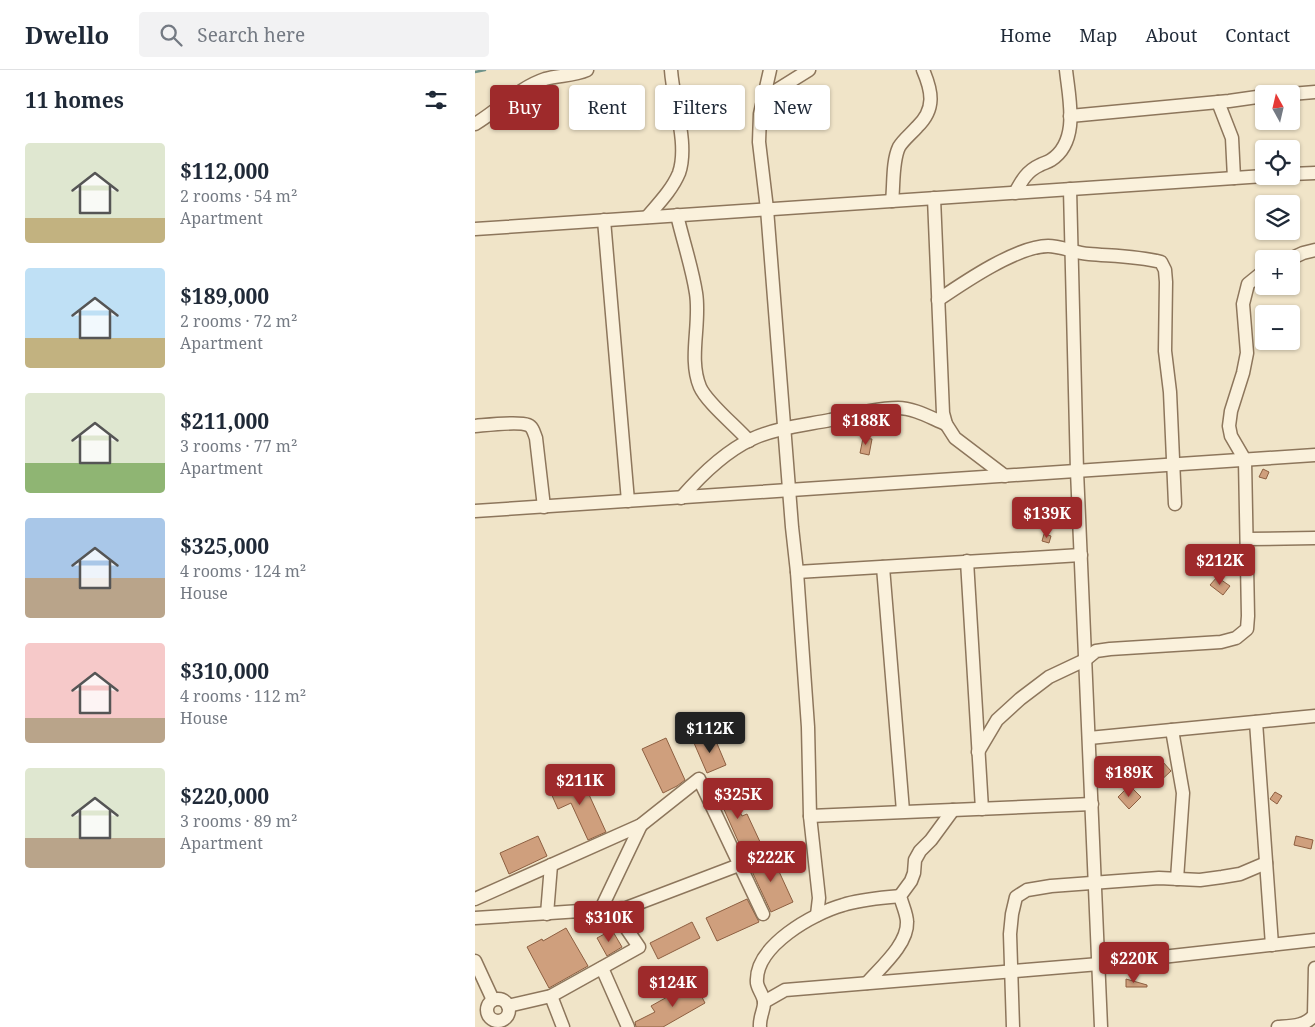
<!DOCTYPE html>
<html lang="en">
<head>
<meta charset="utf-8">
<style>
	body { margin:0; font-family:"Noto Serif",serif; background:#f2f2f3; color:#1f2937; height:100vh; display:flex; flex-direction:column; font-size:19px; white-space:nowrap }
	* { box-sizing:border-box; margin:0 }
	p { font-size:16px; color:#747a83 }
	.icon { flex:none; width:28px; height:28px; fill:none; stroke:currentColor; stroke-width:2; stroke-linecap:round; stroke-linejoin:round }
	.map { position:relative; flex:1; overflow:hidden }
	.sheet { display:flex; flex-direction:column; background:#fff; width:475px }
	.sheet>* { flex:none }
	.guide { position:absolute; left:15px; top:15px; width:475px; height:45px; display:flex; gap:10px }
	.needle { width:32px; rotate:352deg }
	.controls { position:absolute; left:780px; top:15px; display:grid; gap:10px }
	.controls a { display:grid; place-items:center; width:45px; height:45px; border-radius:5px; background:#fff; box-shadow:0 1px 4px #0004; font-size:25px }
	.price { position:absolute; translate:-50% -42px; padding:0 11px; border-radius:5px; background:#9e2a2b; color:#fff; font-size:16px; line-height:32px; filter:drop-shadow(0 1px 2px #0008) }
	.price::after { content:''; position:absolute; left:50%; top:30px; width:15px; height:11px; margin-left:-8px; background:inherit; clip-path:polygon(0 0,100% 0,50% 100%) }
	.price.selected { background:#222; color:#fff }
	ul { padding:0; list-style:none }
	li { display:flex; align-items:center; gap:15px; height:125px; padding:0 25px }
	li span { display:grid; place-items:center; flex:none; width:140px; height:100px; border-radius:5px; color:#555 }
	li>.icon { margin-inline-start:auto }
	span .icon { width:60px; height:60px; fill:#fffc; stroke-width:1 }
	li b { font-size:21px }
	h2 { display:flex; justify-content:space-between; align-items:center; height:60px; padding:0 25px; font-size:21px }
	.tag { padding:0 18px; border-radius:5px; background:#fff; box-shadow:0 1px 4px #0004; font-size:18px; line-height:45px }
	.tag.selected { background:#9e2a2b; color:#fff }
	header { display:flex; align-items:center; gap:30px; box-sizing:border-box; height:70px; padding:0 25px; background:#fff; border-bottom:1px solid #e0e1e3 }
	header strong { font-size:24px }
	nav { display:flex; gap:28px; margin-inline-start:auto; font-size:18px }
	.search { width:350px; height:45px; background:#f2f2f3; display:flex; align-items:center; gap:12px; box-sizing:border-box; padding:0 18px; border-radius:5px; color:#747a83; font-size:19px }
	main { display:flex; flex:1; min-height:0 }
	.map>svg:first-child { display:block }
	.lines { fill:none; stroke-linecap:round; stroke-linejoin:round }
	.stream { stroke:#6f938a; stroke-width:2.5 }
	.building { fill:#cf9f7d; stroke:#8d5f41 }
	.minor-casing { stroke:#8d765c; stroke-width:15 }
	.minor { stroke:#faf1dc; stroke-width:12 }
</style>
</head>
<body>
<header>
<strong>Dwello</strong>
<div class="search"><svg class="icon" aria-label="search" viewBox="0 0 24 24"><circle cx="10" cy="10" r="6"/><path d="M15 15l6 6"/></svg>Search here</div>
<nav><a>Home</a><a>Map</a><a>About</a><a>Contact</a></nav>
</header>
<main>
<section class="sheet">
<h2>11 homes<svg class="icon" aria-label="filters" viewBox="0 0 24 24"><path d="M4 7h16M4 17h16"/><circle cx="9" cy="7" r="2"/><circle cx="15" cy="17" r="2"/></svg></h2>
<ul>
<li><span style="background:linear-gradient(#dfe7d0 75%,#c2b280 0)"><svg class="icon" aria-label="home" viewBox="0 0 24 24"><path d="M3 11l9-7 9 7M6 9v11h12V9"/></svg></span><div><b>$112,000</b><p>2 rooms · 54 m²</p><p>Apartment</p></div></li>
<li><span style="background:linear-gradient(#bfe0f5 70%,#c2b280 0)"><svg class="icon" aria-label="home" viewBox="0 0 24 24"><path d="M3 11l9-7 9 7M6 9v11h12V9"/></svg></span><div><b>$189,000</b><p>2 rooms · 72 m²</p><p>Apartment</p></div></li>
<li><span style="background:linear-gradient(#dfe7d0 70%,#8fb573 0)"><svg class="icon" aria-label="home" viewBox="0 0 24 24"><path d="M3 11l9-7 9 7M6 9v11h12V9"/></svg></span><div><b>$211,000</b><p>3 rooms · 77 m²</p><p>Apartment</p></div></li>
<li><span style="background:linear-gradient(#a9c7e8 60%,#b9a48a 0)"><svg class="icon" aria-label="home" viewBox="0 0 24 24"><path d="M3 11l9-7 9 7M6 9v11h12V9"/></svg></span><div><b>$325,000</b><p>4 rooms · 124 m²</p><p>House</p></div></li>
<li><span style="background:linear-gradient(#f6c9c9 75%,#b9a48a 0)"><svg class="icon" aria-label="home" viewBox="0 0 24 24"><path d="M3 11l9-7 9 7M6 9v11h12V9"/></svg></span><div><b>$310,000</b><p>4 rooms · 112 m²</p><p>House</p></div></li>
<li><span style="background:linear-gradient(#dfe7d0 70%,#b9a48a 0)"><svg class="icon" aria-label="home" viewBox="0 0 24 24"><path d="M3 11l9-7 9 7M6 9v11h12V9"/></svg></span><div><b>$220,000</b><p>3 rooms · 89 m²</p><p>Apartment</p></div></li>
</ul>
</section>
<div class="map">
<svg width="840" height="957" viewBox="0 0 840 957">
	<rect width="100%" height="100%" fill="#f0e4c8"/>
	<g class="lines">
		<polyline class="stream" points="0,2 10,0"/>
	</g>
	<g class="building">
		<polygon points="388,368 397,369 394,385 385,383"/>
		<polygon points="788,399 794,402 791,409 784,407"/>
		<polygon points="569,464 576,466 574,473 567,471"/>
		<polygon points="742,507 755,516 748,525 735,515"/>
		<polygon points="238,664 251,695 232,703 219,673"/>
		<polygon points="191,668 210,710 202,716 188,723 167,679"/>
		<polygon points="688,692 696,701 681,715 673,706"/>
		<polygon points="106,707 131,762 113,770 96,733 83,739 75,721"/>
		<polygon points="250,712 267,746 272,744 286,774 268,782 239,717"/>
		<polygon points="651,719 654,722 658,719 666,727 654,739 643,727"/>
		<polygon points="800,722 807,726 802,734 795,729"/>
		<polygon points="63,766 72,786 34,804 25,783"/>
		<polygon points="821,766 838,770 836,779 819,775"/>
		<polygon points="296,784 318,832 296,842 274,795"/>
		<polygon points="272,829 284,852 242,871 231,848"/>
		<polygon points="217,852 225,868 183,889 175,873"/>
		<polygon points="91,858 113,896 74,918 52,877 67,869 68,871"/>
		<polygon points="137,860 147,877 132,886 122,868"/>
		<polygon points="651,909 672,915 672,917 651,917"/>
		<polygon points="219,912 230,933 188,957 161,957 160,952 180,942 176,936"/>
	</g>
	<g class="lines">
		<g class="minor-casing">
			<g id="minor">
				<polyline points="295,0 285,44 284,72 292,139 317,457 322,502 333,657 335,746 344,828 342,845"/>
				<polyline points="816,24 840,22"/>
				<polyline points="289,28 334,0"/>
				<polyline points="743,32 757,68 759,108"/>
				<polyline points="595,46 754,31 789,26"/>
				<path d="M 0,54 C 24,40 43,18 70,9 C 84,5 99,6 112,0"/>
				<polyline points="816,104 840,103"/>
				<polyline points="595,119 602,401 626,957"/>
				<path d="M 540,123 C 547,110 552,101 565,95 C 569,93 573,92 576,90 C 605,71 594,29 591,0"/>
				<polyline points="459,128 468,343 471,354 480,368 530,406"/>
				<path d="M 417,131 C 419,115 417,92 424,77 C 429,69 436,64 442,57 C 461,39 457,21 448,0"/>
				<path d="M 202,145 C 208,171 217,197 221,223 C 226,254 213,288 225,317 C 232,333 262,357 274,371"/>
				<path d="M 172,147 C 183,134 197,120 204,103 C 214,74 198,31 196,0"/>
				<polyline points="129,150 153,431"/>
				<polyline points="0,159 789,106"/>
				<polyline points="815,189 828,183 840,180"/>
				<path d="M 463,230 C 488,213 542,176 573,176 C 586,176 600,183 614,184 C 638,186 662,186 686,192 L 690,200 L 691,212 L 690,281 L 695,322 L 700,434"/>
				<path d="M 0,356 C 12,355 43,351 53,355 C 58,357 59,363 61,368 L 69,437"/>
				<path d="M 206,428 C 226,405 249,382 277,369 C 300,358 330,355 355,350 C 377,345 401,338 423,338 C 439,338 456,348 471,354"/>
				<polyline points="0,441 840,385"/>
				<polyline points="772,469 840,468"/>
				<polyline points="492,491 507,739"/>
				<polyline points="408,497 428,741"/>
				<polyline points="322,502 606,485"/>
				<polyline points="781,652 797,875"/>
				<polyline points="697,660 708,723 702,809"/>
				<polyline points="614,668 840,646"/>
				<polyline points="503,682 522,650 545,629 574,607 610,590 621,581 635,579 746,572 761,568 772,559 773,546 770,390 756,366 754,356 756,341 768,303 772,283 768,234 773,214 789,201"/>
				<polyline points="335,746 617,734"/>
				<polyline points="0,829 166,755 224,709 288,844"/>
				<polyline points="125,841 166,755"/>
				<polyline points="72,844 76,795"/>
				<polyline points="0,848 151,838 264,795"/>
				<polyline points="0,891 18,930"/>
				<polyline points="127,898 153,957"/>
				<path d="M 392,913 C 406,897 433,874 432,852 C 432,844 427,834 425,826 L 436,811 L 439,803 L 440,790 L 445,781 L 456,770 L 478,740"/>
				<polyline points="76,926 88,957"/>
				<circle cx="23" cy="940" r="11"/>
				<polyline points="289,932 310,920 624,894 840,870"/>
				<polyline points="33,936 76,926 164,877 139,840"/>
				<path d="M 285,957 C 284,947 290,939 289,931 C 288,925 283,919 282,913 C 279,876 339,843 368,835 C 386,829 406,828 425,826"/>
				<polyline points="538,957 535,864 537,844 541,827 552,820 576,816 684,808 725,810 747,807 765,804 791,793"/>
				<path d="M 803,957 C 817,956 831,956 839,945 L 840,898"/>
			</g>
		</g>
		<use href="#minor" class="minor"/>
	</g>
</svg>
<div class="controls">
<a><svg class="needle" viewBox="-14 -14 28 28"><path d="M0-13l5 13h-10z" fill="#e53935"/><path d="M0 13l5-13h-10z" fill="#747a83"/></svg></a>
<a><svg class="icon" aria-label="locate" viewBox="0 0 24 24"><circle cx="12" cy="12" r="6"/><path d="M12 2v4M12 18v4M2 12h4M18 12h4"/></svg></a>
<a><svg class="icon" aria-label="layers" viewBox="0 0 24 24"><path d="M12 4l9 5-9 5-9-5zM3 14l9 5 9-5"/></svg></a>
<a>+</a>
<a>−</a>
</div>
<b class="price" style="left:391px;top:376px">$188K</b>
<b class="price" style="left:572px;top:469px">$139K</b>
<b class="price" style="left:745px;top:516px">$212K</b>
<b class="price selected" style="left:235px;top:684px">$112K</b>
<b class="price" style="left:654px;top:728px">$189K</b>
<b class="price" style="left:105px;top:736px">$211K</b>
<b class="price" style="left:263px;top:750px">$325K</b>
<b class="price" style="left:296px;top:813px">$222K</b>
<b class="price" style="left:134px;top:873px">$310K</b>
<b class="price" style="left:659px;top:914px">$220K</b>
<b class="price" style="left:198px;top:938px">$124K</b>
<div class="guide">
<a class="tag selected">Buy</a>
<a class="tag">Rent</a>
<a class="tag">Filters</a>
<a class="tag">New</a>
</div>
</div>
</main>
</body>
</html>
